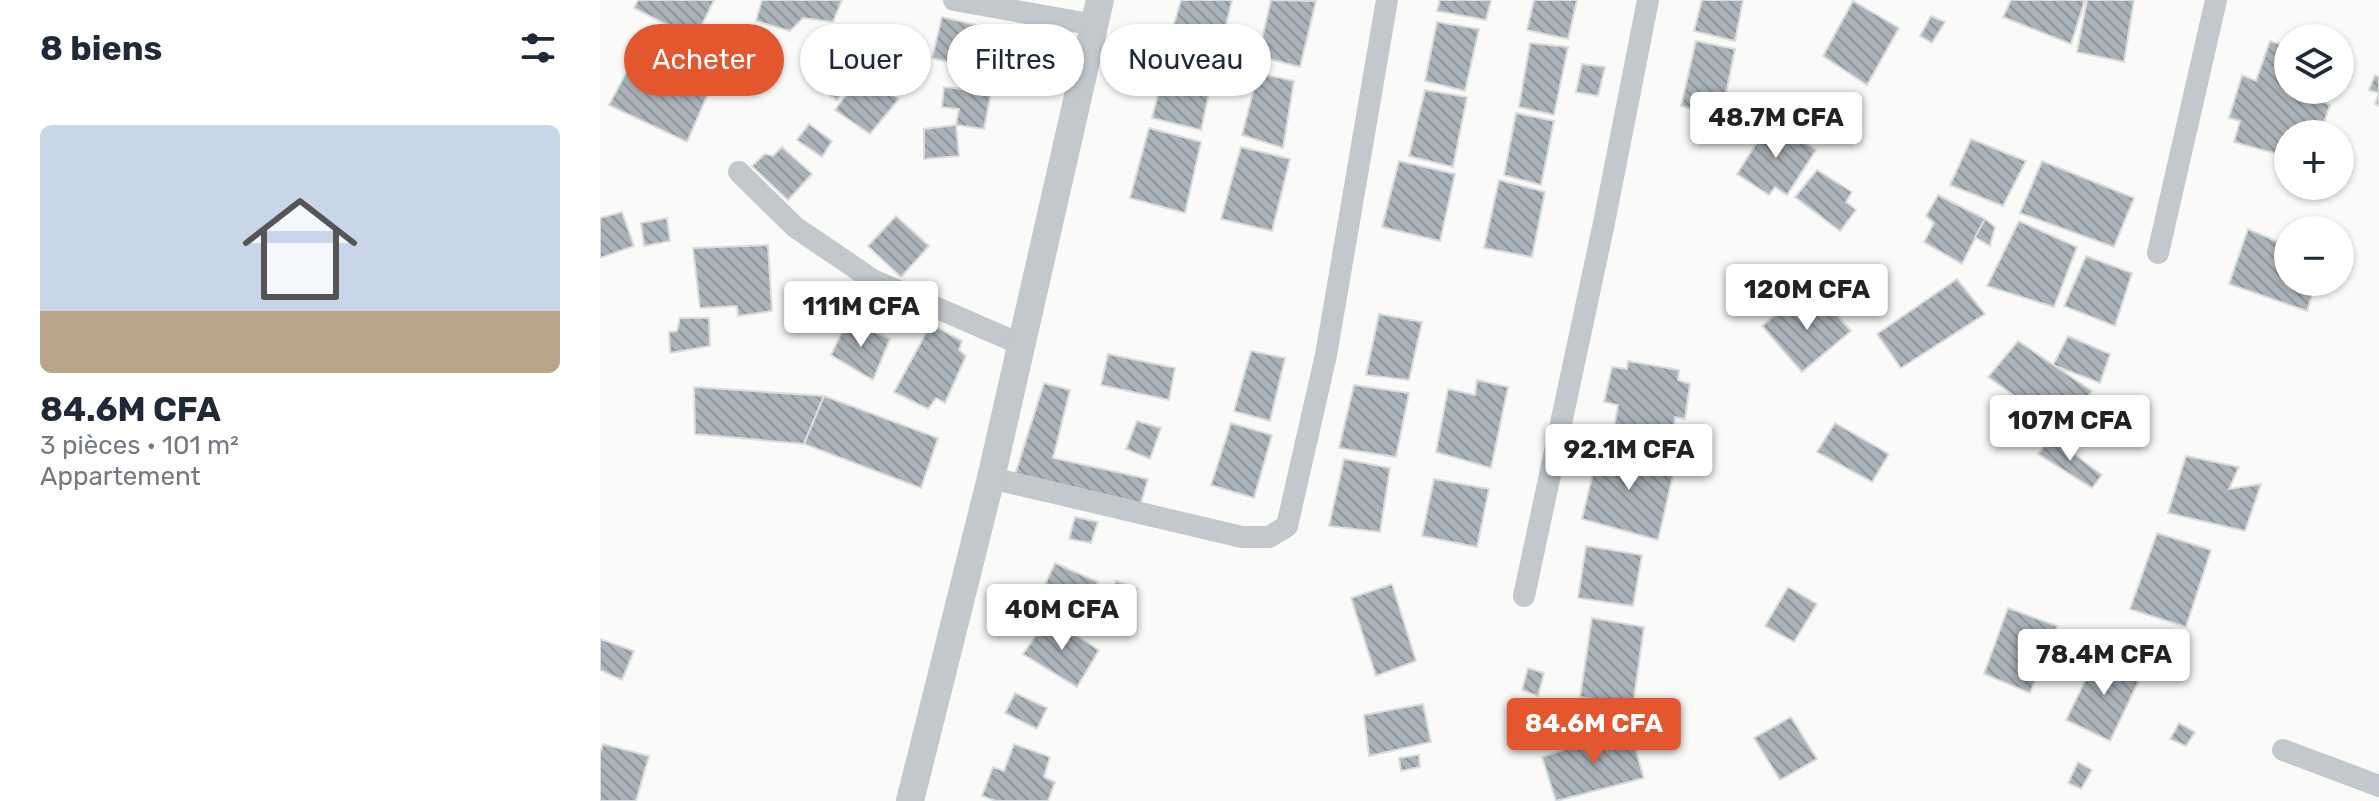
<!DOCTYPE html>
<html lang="fr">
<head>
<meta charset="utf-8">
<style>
	body { margin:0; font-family:Rubik,sans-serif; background:#f2f2f3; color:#1f2937; height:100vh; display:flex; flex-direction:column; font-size:30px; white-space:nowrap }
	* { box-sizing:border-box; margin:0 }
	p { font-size:26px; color:#747a83 }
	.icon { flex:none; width:44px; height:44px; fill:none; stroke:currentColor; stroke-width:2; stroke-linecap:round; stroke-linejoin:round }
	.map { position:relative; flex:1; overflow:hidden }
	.drawer { display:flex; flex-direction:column; background:#fff; width:600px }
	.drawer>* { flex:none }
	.banner { position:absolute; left:24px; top:24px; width:760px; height:72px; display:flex; gap:16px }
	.buttons { position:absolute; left:1674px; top:24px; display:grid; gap:16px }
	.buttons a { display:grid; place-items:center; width:80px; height:80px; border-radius:50%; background:#fff; box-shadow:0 2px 6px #0004; font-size:40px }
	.price { position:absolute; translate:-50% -68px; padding:0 18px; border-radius:8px; background:#fff; color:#222; font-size:26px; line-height:52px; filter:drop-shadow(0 2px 4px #0008) }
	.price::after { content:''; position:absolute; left:50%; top:48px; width:24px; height:18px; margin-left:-12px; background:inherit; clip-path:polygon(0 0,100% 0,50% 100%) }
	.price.on { background:#e4572e; color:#fff }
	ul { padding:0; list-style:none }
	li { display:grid; align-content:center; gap:16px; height:424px; padding:0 40px }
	li span { display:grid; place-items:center; height:248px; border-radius:12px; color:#555 }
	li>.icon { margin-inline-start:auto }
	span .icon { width:144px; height:144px; fill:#fffc; stroke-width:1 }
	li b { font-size:34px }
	h2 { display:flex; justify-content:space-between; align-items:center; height:96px; padding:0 40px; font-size:34px }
	.chip { padding:0 28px; border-radius:36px; background:#fff; box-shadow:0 2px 6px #0004; font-size:28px; line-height:72px }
	.chip.on { background:#e4572e; color:#fff }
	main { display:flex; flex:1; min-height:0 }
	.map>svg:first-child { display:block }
	.building { fill:url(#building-back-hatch); stroke:#dcdcda; stroke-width:2 }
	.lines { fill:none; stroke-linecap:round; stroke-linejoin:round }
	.minor { stroke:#c3c8cc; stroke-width:22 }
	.tertiary { stroke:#c3c8cc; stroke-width:28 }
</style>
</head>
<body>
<main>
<section class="drawer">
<h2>8 biens<svg class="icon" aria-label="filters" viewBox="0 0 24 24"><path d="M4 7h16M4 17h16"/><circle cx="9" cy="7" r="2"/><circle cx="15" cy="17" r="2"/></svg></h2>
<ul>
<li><span style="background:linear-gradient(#c9d6e8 75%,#b9a48a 0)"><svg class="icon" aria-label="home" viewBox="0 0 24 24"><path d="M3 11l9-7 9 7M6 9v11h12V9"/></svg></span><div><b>84.6M CFA</b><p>3 pièces · 101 m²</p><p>Appartement</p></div></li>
</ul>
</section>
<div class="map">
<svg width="1779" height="801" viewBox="0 0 1779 801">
	<defs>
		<pattern id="building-back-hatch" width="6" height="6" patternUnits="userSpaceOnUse" patternTransform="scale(2)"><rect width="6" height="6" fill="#aab3b9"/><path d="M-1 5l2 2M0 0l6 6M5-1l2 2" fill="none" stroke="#8e969c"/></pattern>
	</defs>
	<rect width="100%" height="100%" fill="#fafaf8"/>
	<g class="building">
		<polygon points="38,0 114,0 95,39 34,8"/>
		<polygon points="162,0 242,0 233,22 203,18 190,31 156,21"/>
		<polygon points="581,0 632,0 620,51 570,38"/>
		<polygon points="671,0 716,1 700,67 658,56"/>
		<polygon points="840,0 891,0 886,20 837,11"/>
		<polygon points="934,0 977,0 968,39 927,30"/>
		<polygon points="1102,0 1143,0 1135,41 1094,31"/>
		<polygon points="1411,0 1485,0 1471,44 1403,17"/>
		<polygon points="1487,0 1534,0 1524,62 1477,52"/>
		<polygon points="1253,1 1299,28 1267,85 1223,56"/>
		<polygon points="1331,16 1345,22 1332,43 1320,36"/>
		<polygon points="342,17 376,25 371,46 380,48 375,69 332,58"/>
		<polygon points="837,22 879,29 865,91 825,81"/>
		<polygon points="233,28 268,52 237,100 212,82 217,75 207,64"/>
		<polygon points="1096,41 1135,49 1121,118 1081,106"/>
		<polygon points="1670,41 1688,47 1688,90 1721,90 1717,99 1730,105 1720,134 1688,134 1688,157 1634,142 1640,121 1629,118 1642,75 1656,81"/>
		<polygon points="930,43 968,47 954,115 919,107"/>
		<polygon points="568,54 615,66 601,130 552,118"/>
		<polygon points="35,56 110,89 87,142 9,105"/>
		<polygon points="982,64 1005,67 998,96 976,92"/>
		<polygon points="262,73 299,99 270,134 235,110"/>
		<polygon points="658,73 694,81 683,148 642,135"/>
		<polygon points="1775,75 1779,77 1779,106 1775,104 1779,93 1769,90"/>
		<polygon points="344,87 391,92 384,129 356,125 359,109 342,107"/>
		<polygon points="825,90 867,97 853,167 809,156"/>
		<polygon points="916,113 954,121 941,185 904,175"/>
		<polygon points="1171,120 1216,150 1187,195 1175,187 1169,195 1137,174"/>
		<polygon points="209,124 232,141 222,157 197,140"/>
		<polygon points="356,125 359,156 324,159 324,129"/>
		<polygon points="549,128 601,142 585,213 530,198"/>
		<polygon points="1371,139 1426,161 1403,206 1350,185"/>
		<polygon points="182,147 212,174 188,200 152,166 165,154 173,156"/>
		<polygon points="641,147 690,159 672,231 621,219"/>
		<polygon points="799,161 855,174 840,241 782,227"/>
		<polygon points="1442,161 1534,198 1514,247 1420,213"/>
		<polygon points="1217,170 1252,192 1246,202 1256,210 1240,231 1195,197"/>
		<polygon points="899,180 945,192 932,257 884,248"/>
		<polygon points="1338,195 1385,219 1362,264 1324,242 1334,223 1326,216"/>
		<polygon points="22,212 34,246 0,258 0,218"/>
		<polygon points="296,216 329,246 301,277 268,246"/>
		<polygon points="67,218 70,241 44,246 41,223"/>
		<polygon points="1385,219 1395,227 1390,246 1375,237"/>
		<polygon points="1419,221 1477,247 1454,307 1387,286"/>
		<polygon points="1648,229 1683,244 1688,234 1688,282 1716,282 1707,311 1629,284"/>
		<polygon points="168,245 172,311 138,316 137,306 100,308 93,248"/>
		<polygon points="1486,256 1532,273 1515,326 1464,306"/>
		<polygon points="1357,279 1385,314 1301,368 1277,334"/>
		<polygon points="1220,296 1251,331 1202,372 1162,326 1187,305 1197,315"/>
		<polygon points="779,314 822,322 809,380 766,375"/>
		<polygon points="80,318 109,318 110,346 70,353 69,332 77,331"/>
		<polygon points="248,319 290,339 273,380 231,355"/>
		<polygon points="331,324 362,341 359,350 366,356 345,403 336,398 328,409 294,392"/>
		<polygon points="1468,336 1510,354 1500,383 1453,365"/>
		<polygon points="1418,341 1492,391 1464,431 1388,377"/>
		<polygon points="651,351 685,358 670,421 634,411"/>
		<polygon points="508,354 575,368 569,400 501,385"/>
		<polygon points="1028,361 1079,370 1078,380 1090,384 1085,419 1075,417 1071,449 1012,440 1018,405 1004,402 1012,367 1027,369"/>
		<polygon points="877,380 908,387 891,468 836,452 848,389 875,395"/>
		<polygon points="444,383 470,390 453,458 548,479 540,506 415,475"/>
		<polygon points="754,385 809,393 796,457 739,448"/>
		<polygon points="94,387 224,396 204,444 95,434"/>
		<polygon points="224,396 338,438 321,488 204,444"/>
		<polygon points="537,421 561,428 550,459 526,449"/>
		<polygon points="631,423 672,435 654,498 611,485"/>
		<polygon points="1235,423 1289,454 1272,482 1217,452"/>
		<polygon points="1451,437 1502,475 1492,488 1438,454"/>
		<polygon points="999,448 1045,455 1075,466 1058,540 982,519"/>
		<polygon points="1586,456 1639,467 1629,489 1661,484 1645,531 1568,513"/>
		<polygon points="744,459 790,468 780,532 729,526"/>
		<polygon points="834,479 889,489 877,547 822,536"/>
		<polygon points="475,517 498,522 491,543 469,539"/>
		<polygon points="1557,533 1611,550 1586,627 1530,609"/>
		<polygon points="986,546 1042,555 1033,606 978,598"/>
		<polygon points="455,563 498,582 483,612 442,591"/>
		<polygon points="516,581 537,589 526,613 506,605"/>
		<polygon points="792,584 816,661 776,676 751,598"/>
		<polygon points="1188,587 1217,604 1194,642 1165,626"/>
		<polygon points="1408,608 1457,626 1430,693 1384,674"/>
		<polygon points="448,618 499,650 477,687 423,654"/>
		<polygon points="992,618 1044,627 1033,705 980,697"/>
		<polygon points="0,639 34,651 22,680 0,670"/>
		<polygon points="1498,654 1543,672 1510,741 1466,720"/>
		<polygon points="928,668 944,673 938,696 922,690"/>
		<polygon points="415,693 447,708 437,729 405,713"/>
		<polygon points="823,704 831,742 769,756 764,715"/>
		<polygon points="1191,717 1217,759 1180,780 1154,738"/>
		<polygon points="1579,723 1595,732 1586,746 1570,739"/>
		<polygon points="1029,728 1044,778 956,801 942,757"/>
		<polygon points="3,744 49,756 36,801 0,801 0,753"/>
		<polygon points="414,744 450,757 444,777 455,782 448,801 396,801 382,796 393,767 404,771"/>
		<polygon points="819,755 820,767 801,771 799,758"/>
		<polygon points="1478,762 1492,770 1481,789 1468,783"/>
	</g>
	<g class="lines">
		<g class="minor">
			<polyline points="354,0 495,25"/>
			<polyline points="139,172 195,227 273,280 420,344"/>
			<polyline points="1558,253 1616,0"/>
			<polyline points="391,478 642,537 669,537 687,526 726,355 787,0"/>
			<polyline points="924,596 1004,223 1048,0"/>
			<polyline points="1683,750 1779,786"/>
		</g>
		<polyline class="tertiary" points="310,801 391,478 500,0"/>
	</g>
</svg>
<div class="buttons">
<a><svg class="icon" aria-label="layers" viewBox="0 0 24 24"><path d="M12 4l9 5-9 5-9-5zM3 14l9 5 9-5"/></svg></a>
<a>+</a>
<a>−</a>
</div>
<b class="price" style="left:1176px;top:160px">48.7M CFA</b>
<b class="price" style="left:1207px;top:332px">120M CFA</b>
<b class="price" style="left:261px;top:349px">111M CFA</b>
<b class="price" style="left:1470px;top:463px">107M CFA</b>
<b class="price" style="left:1029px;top:492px">92.1M CFA</b>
<b class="price" style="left:462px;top:652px">40M CFA</b>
<b class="price" style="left:1504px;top:697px">78.4M CFA</b>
<b class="price on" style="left:994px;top:766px">84.6M CFA</b>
<div class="banner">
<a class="chip on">Acheter</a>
<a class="chip">Louer</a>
<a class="chip">Filtres</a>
<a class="chip">Nouveau</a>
</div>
</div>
</main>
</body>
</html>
